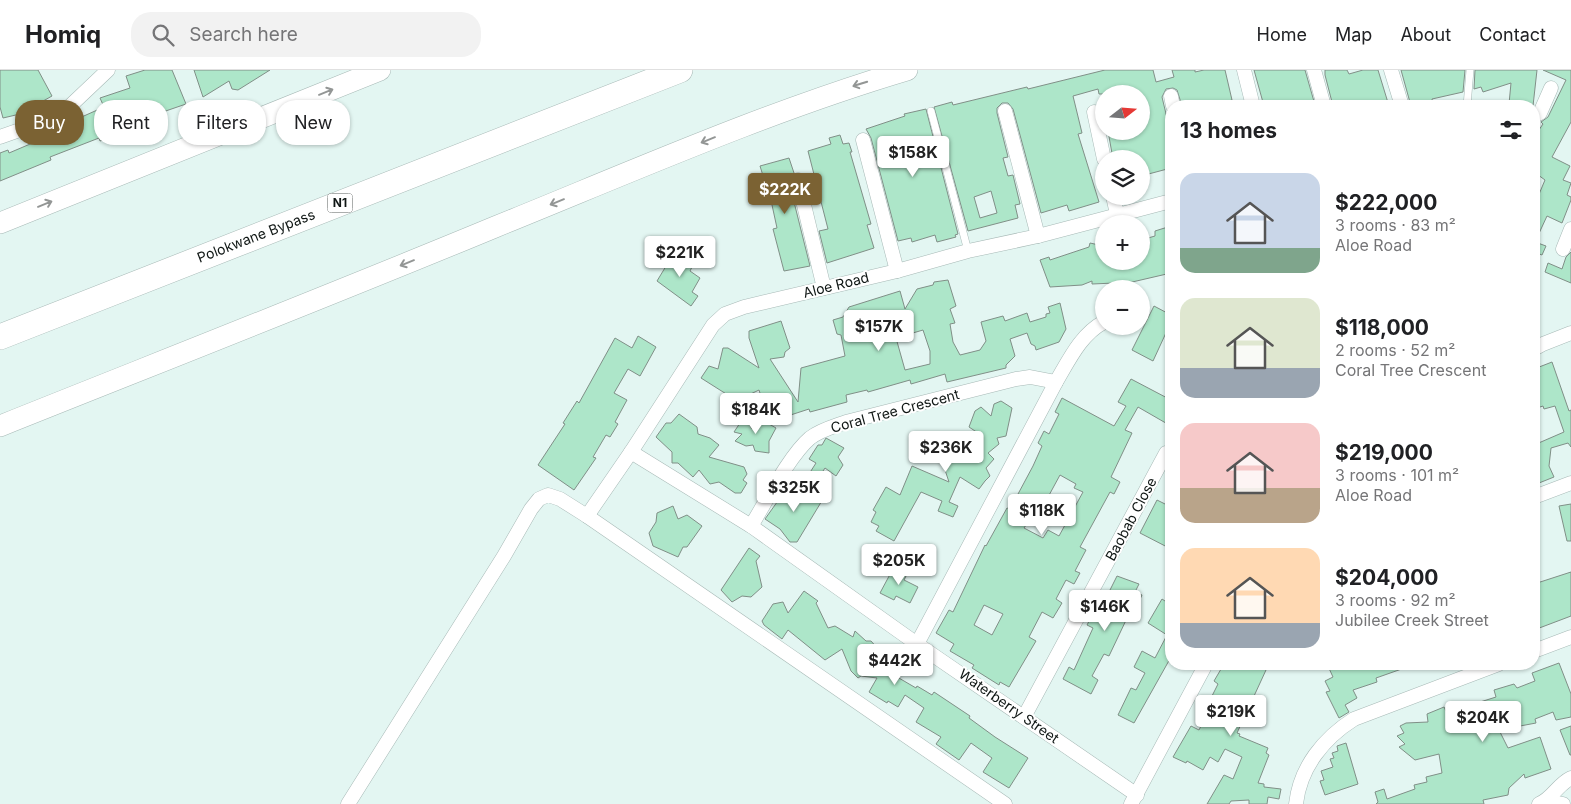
<!DOCTYPE html>
<html lang="en">
<head>
<meta charset="utf-8">
<style>
	body { margin:0; font-family:Inter,sans-serif; background:#f2f2f2; color:#202124; height:100vh; display:flex; flex-direction:column; font-size:19px; white-space:nowrap }
	* { box-sizing:border-box; margin:0 }
	p { font-size:16px; color:#757577 }
	.icon { flex:none; width:28px; height:28px; fill:none; stroke:currentColor; stroke-width:2; stroke-linecap:round; stroke-linejoin:round }
	.map { position:relative; flex:1; overflow:hidden }
	.sheet { position:absolute; left:1165px; top:30px; width:375px; height:570px; display:flex; flex-direction:column; background:#fff; border-radius:20px; box-shadow:0 1px 4px #0004 }
	.sheet>* { flex:none }
	.banner { position:absolute; left:15px; top:30px; width:475px; height:45px; display:flex; gap:10px }
	.needle { width:32px; rotate:73deg }
	.buttons { position:absolute; left:1095px; top:15px; display:grid; gap:10px }
	.buttons a { display:grid; place-items:center; width:55px; height:55px; border-radius:50%; background:#fff; box-shadow:0 1px 4px #0004; font-size:25px }
	.price { position:absolute; translate:-50% -42px; padding:0 11px; border-radius:5px; background:#fff; color:#222; font-size:16px; line-height:32px; filter:drop-shadow(0 1px 2px #0008) }
	.price::after { content:''; position:absolute; left:50%; top:30px; width:15px; height:11px; margin-left:-8px; background:inherit; clip-path:polygon(0 0,100% 0,50% 100%) }
	.price.selected { background:#7b6233; color:#fff }
	ul { padding:0; list-style:none }
	li { display:flex; align-items:center; gap:15px; height:125px; padding:0 15px }
	li span { display:grid; place-items:center; flex:none; width:140px; height:100px; border-radius:15px; color:#555 }
	li>.icon { margin-inline-start:auto }
	span .icon { width:60px; height:60px; fill:#fffc; stroke-width:1 }
	li b { font-size:21px }
	h2 { display:flex; justify-content:space-between; align-items:center; height:60px; padding:0 15px; font-size:21px }
	.pill { padding:0 18px; border-radius:20px; background:#fff; box-shadow:0 1px 4px #0004; font-size:18px; line-height:45px }
	.pill.selected { background:#7b6233; color:#fff }
	header { display:flex; align-items:center; gap:30px; box-sizing:border-box; height:70px; padding:0 25px; background:#fff; border-bottom:1px solid #e0e0e0 }
	header strong { font-size:24px }
	nav { display:flex; gap:28px; margin-inline-start:auto; font-size:18px }
	.search { width:350px; height:45px; background:#f2f2f2; display:flex; align-items:center; gap:12px; box-sizing:border-box; padding:0 18px; border-radius:20px; color:#757577; font-size:19px }
	.map>svg:first-child { display:block }
	.building { fill:#ade6c9; stroke:#808f87; fill-rule:evenodd }
	.lines { fill:none; stroke-linecap:round; stroke-linejoin:round }
	.lane-casing { stroke:#a7b9b6; stroke-width:8 }
	.street-casing { stroke:#a7b9b6; stroke-width:15 }
	.primary-casing { stroke:#a7b9b6; stroke-width:22 }
	.highway-casing { stroke:#a7b9b6; stroke-width:26 }
	.lane { stroke:#fff; stroke-width:7 }
	.street { stroke:#fff; stroke-width:14 }
	.primary { stroke:#fff; stroke-width:21 }
	.highway { stroke:#fff; stroke-width:25 }
	.oneway { stroke:#939695 }
	.labels { text-anchor:middle; stroke-width:4; stroke-linejoin:round; paint-order:stroke }
	.shield { fill:#fff; stroke:#575c5a; stroke-width:1 }
	.shield-label { font-size:12px; font-weight:bold; fill:#0f1614 }
	.street-label { font-size:14px; fill:#0f1614; stroke:#fff }
</style>
</head>
<body>
<header>
<strong>Homiq</strong>
<div class="search"><svg class="icon" aria-label="search" viewBox="0 0 24 24"><circle cx="10" cy="10" r="6"/><path d="M15 15l6 6"/></svg>Search here</div>
<nav><a>Home</a><a>Map</a><a>About</a><a>Contact</a></nav>
</header>
<div class="map">
<svg width="1571" height="734" viewBox="0 0 1571 734">
	<rect width="100%" height="100%" fill="#e3f6f2"/>
	<g class="building">
		<polygon points="0,0 38,0 52,26 20,44 3,48 0,37"/>
		<polygon points="145,0 172,0 186,34 125,55 127,62 100,71 99,68 50,87 51,90 0,111 0,83 8,80 9,83 49,66 48,62 104,37 100,28 130,18 126,6"/>
		<polygon points="194,0 270,0 238,20 232,19 229,11 203,27"/>
		<path d="M 1105,0 L 1153,0 L 1156,12 L 1174,7 L 1172,0 L 1195,0 L 1195,2 L 1204,0 L 1225,0 L 1232,30 L 1225,32 L 1226,36 L 1182,36 L 1177,20 L 1173,18 L 1166,19 L 1162,27 L 1171,65 L 1171,98 L 1141,106 L 1141,89 L 1113,89 L 1108,61 L 1141,61 L 1141,24 L 1099,24 L 1098,19 L 1073,26 L 1082,63 L 1078,64 L 1099,132 L 1069,141 L 1067,135 L 1041,143 L 1013,39 L 1008,33 L 1002,33 L 997,38 L 997,43 L 1008,87 L 1003,88 L 1008,106 L 1013,105 L 1020,134 L 1015,135 L 1018,148 L 968,161 L 934,37 L 952,32 L 953,35 L 1027,17 L 1028,19 ZM 991,121 L 997,143 L 980,148 L 974,127 Z"/>
		<polygon points="1254,0 1305,0 1315,35 1264,36"/>
		<polygon points="1325,0 1347,0 1349,4 1363,0 1378,0 1389,36 1341,36 1340,34 1333,36 1325,5"/>
		<polygon points="1401,0 1465,0 1463,22 1432,29 1433,36 1411,36"/>
		<polygon points="1475,0 1537,0 1533,36 1509,34 1511,13 1483,22 1481,17 1474,19"/>
		<polygon points="1543,0 1571,0 1571,52 1552,87 1570,96 1563,110 1571,113 1567,125 1571,127 1571,130 1562,153 1547,146 1535,172 1546,176 1542,185 1534,182 1534,136 1545,110 1534,102 1534,67 1543,54 1541,52 1548,47 1566,10"/>
		<polygon points="926,39 958,164 955,165 956,167 937,172 935,165 912,172 911,168 898,171 871,68 866,59 905,46 904,44"/>
		<polygon points="840,65 843,74 849,73 852,82 850,82 871,154 867,155 874,178 827,193 819,161 828,159 808,81 831,74 829,68"/>
		<polygon points="789,88 794,103 790,107 789,112 810,196 784,201 773,159 777,158 772,135 760,96"/>
		<polygon points="1171,156 1171,203 1115,216 1115,213 1092,214 1092,211 1082,215 1050,217 1040,190 1049,187 1050,190 1089,177 1090,173 1099,175 1104,180 1104,191 1141,191 1141,170 1155,166 1155,161"/>
		<polygon points="677,178 690,187 686,193 692,197 690,201 700,208 692,222 698,226 691,236 657,211"/>
		<polygon points="1571,182 1571,213 1545,202 1548,193 1562,199 1566,187"/>
		<path d="M 948,210 L 956,236 L 950,239 L 955,253 L 950,254 L 953,272 L 960,285 L 980,280 L 986,271 L 981,252 L 1003,246 L 1005,251 L 1027,243 L 1030,252 L 1046,247 L 1046,244 L 1050,243 L 1048,237 L 1060,233 L 1066,259 L 1059,272 L 1036,280 L 1035,276 L 1031,274 L 1027,263 L 1010,269 L 1015,286 L 1006,295 L 1006,298 L 947,312 L 945,304 L 911,314 L 910,310 L 868,322 L 867,320 L 846,325 L 847,332 L 810,342 L 809,339 L 769,352 L 759,320 L 738,330 L 731,327 L 701,308 L 709,296 L 718,299 L 723,278 L 728,278 L 759,298 L 749,268 L 749,261 L 781,251 L 790,278 L 785,282 L 784,287 L 770,289 L 798,332 L 801,298 L 845,286 L 841,265 L 837,264 L 833,250 L 843,247 L 849,237 L 900,221 L 905,239 L 917,219 L 933,215 L 934,212 ZM 923,260 L 930,281 L 930,294 L 905,300 L 896,268 Z"/>
		<polygon points="1154,236 1171,245 1171,252 1153,291 1132,280"/>
		<polygon points="638,266 656,277 640,306 628,299 614,323 627,330 615,352 618,354 610,367 606,365 593,387 596,388 574,420 538,395 565,354 563,353 577,331 579,333 615,268 632,278"/>
		<polygon points="1552,292 1569,341 1571,340 1571,377 1568,373 1551,378 1549,396 1554,407 1534,415 1534,375 1564,362 1555,336 1544,339 1543,336 1534,339 1534,299"/>
		<path d="M 1131,309 L 1171,330 L 1171,356 L 1138,337 L 1125,360 L 1132,363 L 1111,407 L 1120,412 L 1114,424 L 1110,422 L 1080,477 L 1086,480 L 1075,501 L 1080,503 L 1074,514 L 1066,510 L 1056,529 L 1062,533 L 1053,548 L 1042,542 L 1029,567 L 1036,571 L 1009,617 L 1000,612 L 999,615 L 972,598 L 974,595 L 950,581 L 954,574 L 936,563 L 949,540 L 953,542 L 985,475 L 986,476 L 1007,438 L 1010,439 L 1033,396 L 1042,376 L 1038,373 L 1044,361 L 1049,364 L 1059,344 L 1055,342 L 1062,328 L 1114,356 L 1126,336 L 1118,332 ZM 1060,405 L 1076,414 L 1074,418 L 1083,422 L 1059,466 L 1048,460 L 1043,468 L 1024,458 L 1026,455 L 1022,452 L 1031,434 L 1041,440 ZM 984,535 L 1003,544 L 992,565 L 974,555 Z"/>
		<polygon points="1001,331 1012,338 1006,366 997,368 999,374 988,383 994,389 986,398 990,406 985,411 979,419 960,407 949,432 958,436 953,447 938,441 942,431 921,422 894,471 876,461 879,456 871,452 876,442 873,440 886,417 900,425 912,396 949,412 942,391 947,384 957,383 954,374 981,365 969,357 975,341 981,337 991,346 994,334"/>
		<polygon points="679,344 697,357 698,364 710,368 719,375 709,387 744,397 747,404 743,410 747,413 741,423 735,423 719,412 710,414 699,400 693,407 678,393 672,393 672,382 656,367 666,353 671,353"/>
		<polygon points="742,350 747,350 752,359 758,351 764,351 776,358 769,371 769,383 755,381 753,375 746,376 735,371 742,364 734,362"/>
		<polygon points="826,368 844,378 838,387 843,395 836,406 825,398 817,410 809,404 816,393 809,389 818,375 822,375"/>
		<polygon points="790,414 793,428 797,422 804,419 823,429 797,472 790,472 780,459 765,449"/>
		<polygon points="1157,430 1171,437 1171,479 1140,463"/>
		<polygon points="1571,434 1571,471 1567,471 1559,436"/>
		<polygon points="673,436 678,449 687,445 702,456 687,477 683,477 678,487 653,476 649,463 656,452 657,443"/>
		<polygon points="749,478 760,486 756,491 762,517 751,527 742,526 732,532 721,520"/>
		<polygon points="895,495 908,502 904,510 918,517 910,533 896,526 894,530 880,523"/>
		<polygon points="1571,502 1571,546 1534,560 1534,514"/>
		<polygon points="1117,506 1139,514 1135,522 1142,525 1131,548 1128,546 1109,586 1104,584 1092,606 1098,610 1091,624 1063,609 1069,597 1074,600 1093,558 1087,555 1094,542 1098,544"/>
		<polygon points="804,521 818,531 816,533 828,558 835,556 853,567 855,561 866,571 871,571 879,580 882,588 897,597 892,604 916,618 917,616 932,625 934,622 970,646 969,648 995,667 1028,688 1009,718 983,702 992,688 971,673 959,690 936,674 941,667 916,652 924,638 905,625 898,637 888,631 887,633 869,622 877,608 861,606 858,608 851,601 842,579 825,590 788,560 782,569 764,555 762,551 773,534 783,532 788,543"/>
		<polygon points="1162,529 1171,535 1171,587 1134,653 1118,645 1131,618 1136,620 1145,603 1134,597 1142,581 1155,588 1167,565 1148,553"/>
		<polygon points="1559,593 1571,624 1571,647 1556,650 1553,642 1535,649 1536,653 1499,660 1508,678 1540,667 1551,699 1525,708 1524,704 1509,718 1508,725 1483,730 1484,734 1376,734 1378,732 1375,722 1384,719 1387,729 1415,719 1414,715 1427,712 1426,707 1442,703 1439,684 1415,690 1399,677 1405,674 1397,666 1404,663 1400,656 1406,653 1428,652 1427,644 1444,637 1446,641 1457,636 1458,639 1496,627 1494,620 1514,614 1517,618 1535,611 1532,603"/>
		<polygon points="1224,594 1255,594 1266,600 1237,663 1240,664 1239,666 1268,678 1266,683 1269,685 1258,713 1264,714 1264,717 1281,719 1279,729 1268,727 1267,734 1249,734 1249,730 1231,731 1229,734 1207,734 1224,705 1233,709 1242,687 1225,679 1218,692 1210,687 1203,700 1187,691 1186,693 1173,687 1191,656 1199,660 1213,632 1210,630 1218,614 1214,611"/>
		<polygon points="1327,594 1413,594 1413,595 1376,608 1377,612 1353,620 1357,628 1345,635 1349,642 1339,648 1326,622 1330,621 1325,611 1333,607"/>
		<polygon points="1571,656 1571,685 1570,685 1560,660"/>
		<polygon points="1346,673 1358,714 1325,725 1320,711 1324,710 1321,701 1333,697 1330,689 1334,688 1332,683 1338,681 1337,676"/>
	</g>
	<g class="lines">
		<g class="lane-casing">
			<g id="lane">
				<polyline points="1467,36 1470,0"/>
				<polyline points="931,41 968,181"/>
			</g>
		</g>
		<g class="street-casing">
			<g id="street">
				<polyline points="1244,0 1253,36"/>
				<polyline points="1314,0 1324,36"/>
				<polyline points="1391,0 1402,36"/>
				<polyline points="1171,26 1173,36"/>
				<polyline points="1005,41 1038,166"/>
				<polyline points="1094,42 1104,89"/>
				<polyline points="1534,46 1540,43 1551,18"/>
				<polyline points="0,67 48,50 70,36 108,0"/>
				<polyline points="863,70 897,201"/>
				<polyline points="798,110 824,218"/>
				<polyline points="1113,126 1117,144"/>
				<polyline points="1563,179 1571,159"/>
				<polyline points="1534,279 1543,274 1571,263"/>
				<polyline points="631,382 751,456 917,574 1137,725"/>
				<polyline points="1534,427 1571,413"/>
				<polyline points="587,446 631,382 713,255 725,244 744,237 897,201 968,181 1038,166 1171,131"/>
				<path d="M 751,456 C 766,432 789,386 810,368 C 820,360 835,356 846,352 L 1016,309 L 1030,307 L 1056,312"/>
				<path d="M 917,574 L 1056,312 C 1069,290 1081,264 1104,252"/>
				<polyline points="1534,581 1571,567"/>
				<polyline points="1024,647 1166,383"/>
				<polyline points="1553,732 1563,734"/>
				<polyline points="348,734 504,486 531,439 539,429 548,425 560,429 587,446 1005,734"/>
				<polyline points="1131,734 1206,594"/>
				<path d="M 1296,734 C 1300,697 1324,668 1354,649 L 1499,594"/>
				<path d="M 1539,734 C 1553,728 1557,715 1571,708"/>
			</g>
		</g>
		<g class="primary-casing">
			<g id="primary">
				<polyline points="0,153 380,0"/>
				<path d="M 0,356 C 165,290 331,225 495,157 C 631,102 766,42 907,0"/>
			</g>
		</g>
		<g class="highway-casing">
			<polyline id="highway" points="0,267 680,0"/>
		</g>
		<use href="#lane" class="lane"/>
		<use href="#street" class="street"/>
		<use href="#primary" class="primary"/>
		<use href="#highway" class="highway"/>
	</g>
	<defs><path id="oneway-shaft" d="M-6 0H5M1.5-3L5.5 0L1.5 3" fill="none" stroke-width="1.6" stroke-linecap="round" stroke-linejoin="round" transform="scale(1.25)"/></defs>
	<g class="oneway">
		<use href="#oneway-shaft" transform="translate(860 14) rotate(163)"/>
		<use href="#oneway-shaft" transform="translate(326 22) rotate(-22)"/>
		<use href="#oneway-shaft" transform="translate(708 70) rotate(158)"/>
		<use href="#oneway-shaft" transform="translate(557 132) rotate(158)"/>
		<use href="#oneway-shaft" transform="translate(45 134) rotate(-22)"/>
		<use href="#oneway-shaft" transform="translate(407 193) rotate(158)"/>
	</g>
	<g class="labels">
		<rect class="shield" x="327.5" y="123.5" width="25" height="19" rx="4"/>
		<g class="shield-label">
			<text x="340" y="137">N1</text>
		</g>
		<g class="street-label">
			<text transform="translate(256 166) rotate(-21)" y="5">Polokwane Bypass</text>
			<text transform="translate(836 215) rotate(-14)" y="5">Aloe Road</text>
			<text transform="translate(895 341) rotate(-15)" y="5">Coral Tree Crescent</text>
			<text transform="translate(1131 449) rotate(-62)" y="5">Baobab Close</text>
			<text transform="translate(1009 636) rotate(35)" y="5">Waterberry Street</text>
		</g>
	</g>
</svg>
<div class="buttons">
<a><svg class="needle" viewBox="-14 -14 28 28"><path d="M0-13l5 13h-10z" fill="#e53935"/><path d="M0 13l5-13h-10z" fill="#757577"/></svg></a>
<a><svg class="icon" aria-label="layers" viewBox="0 0 24 24"><path d="M12 4l9 5-9 5-9-5zM3 14l9 5 9-5"/></svg></a>
<a>+</a>
<a>−</a>
</div>
<b class="price" style="left:913px;top:108px">$158K</b>
<b class="price selected" style="left:785px;top:145px">$222K</b>
<b class="price" style="left:680px;top:208px">$221K</b>
<b class="price" style="left:879px;top:282px">$157K</b>
<b class="price" style="left:756px;top:365px">$184K</b>
<b class="price" style="left:946px;top:403px">$236K</b>
<b class="price" style="left:794px;top:443px">$325K</b>
<b class="price" style="left:1042px;top:466px">$118K</b>
<b class="price" style="left:899px;top:516px">$205K</b>
<b class="price" style="left:1105px;top:562px">$146K</b>
<b class="price" style="left:895px;top:616px">$442K</b>
<b class="price" style="left:1231px;top:667px">$219K</b>
<b class="price" style="left:1483px;top:673px">$204K</b>
<div class="banner">
<a class="pill selected">Buy</a>
<a class="pill">Rent</a>
<a class="pill">Filters</a>
<a class="pill">New</a>
</div>
<section class="sheet">
<h2>13 homes<svg class="icon" aria-label="filters" viewBox="0 0 24 24"><path d="M4 7h16M4 17h16"/><circle cx="9" cy="7" r="2"/><circle cx="15" cy="17" r="2"/></svg></h2>
<ul>
<li><span style="background:linear-gradient(#c9d6e8 75%,#7fa58c 0)"><svg class="icon" aria-label="home" viewBox="0 0 24 24"><path d="M3 11l9-7 9 7M6 9v11h12V9"/></svg></span><div><b>$222,000</b><p>3 rooms · 83 m²</p><p>Aloe Road</p></div></li>
<li><span style="background:linear-gradient(#dfe7d0 70%,#9aa5b1 0)"><svg class="icon" aria-label="home" viewBox="0 0 24 24"><path d="M3 11l9-7 9 7M6 9v11h12V9"/></svg></span><div><b>$118,000</b><p>2 rooms · 52 m²</p><p>Coral Tree Crescent</p></div></li>
<li><span style="background:linear-gradient(#f6c9c9 65%,#b9a48a 0)"><svg class="icon" aria-label="home" viewBox="0 0 24 24"><path d="M3 11l9-7 9 7M6 9v11h12V9"/></svg></span><div><b>$219,000</b><p>3 rooms · 101 m²</p><p>Aloe Road</p></div></li>
<li><span style="background:linear-gradient(#ffd9b3 75%,#9aa5b1 0)"><svg class="icon" aria-label="home" viewBox="0 0 24 24"><path d="M3 11l9-7 9 7M6 9v11h12V9"/></svg></span><div><b>$204,000</b><p>3 rooms · 92 m²</p><p>Jubilee Creek Street</p></div></li>
</ul>
</section>
</div>
</body>
</html>
